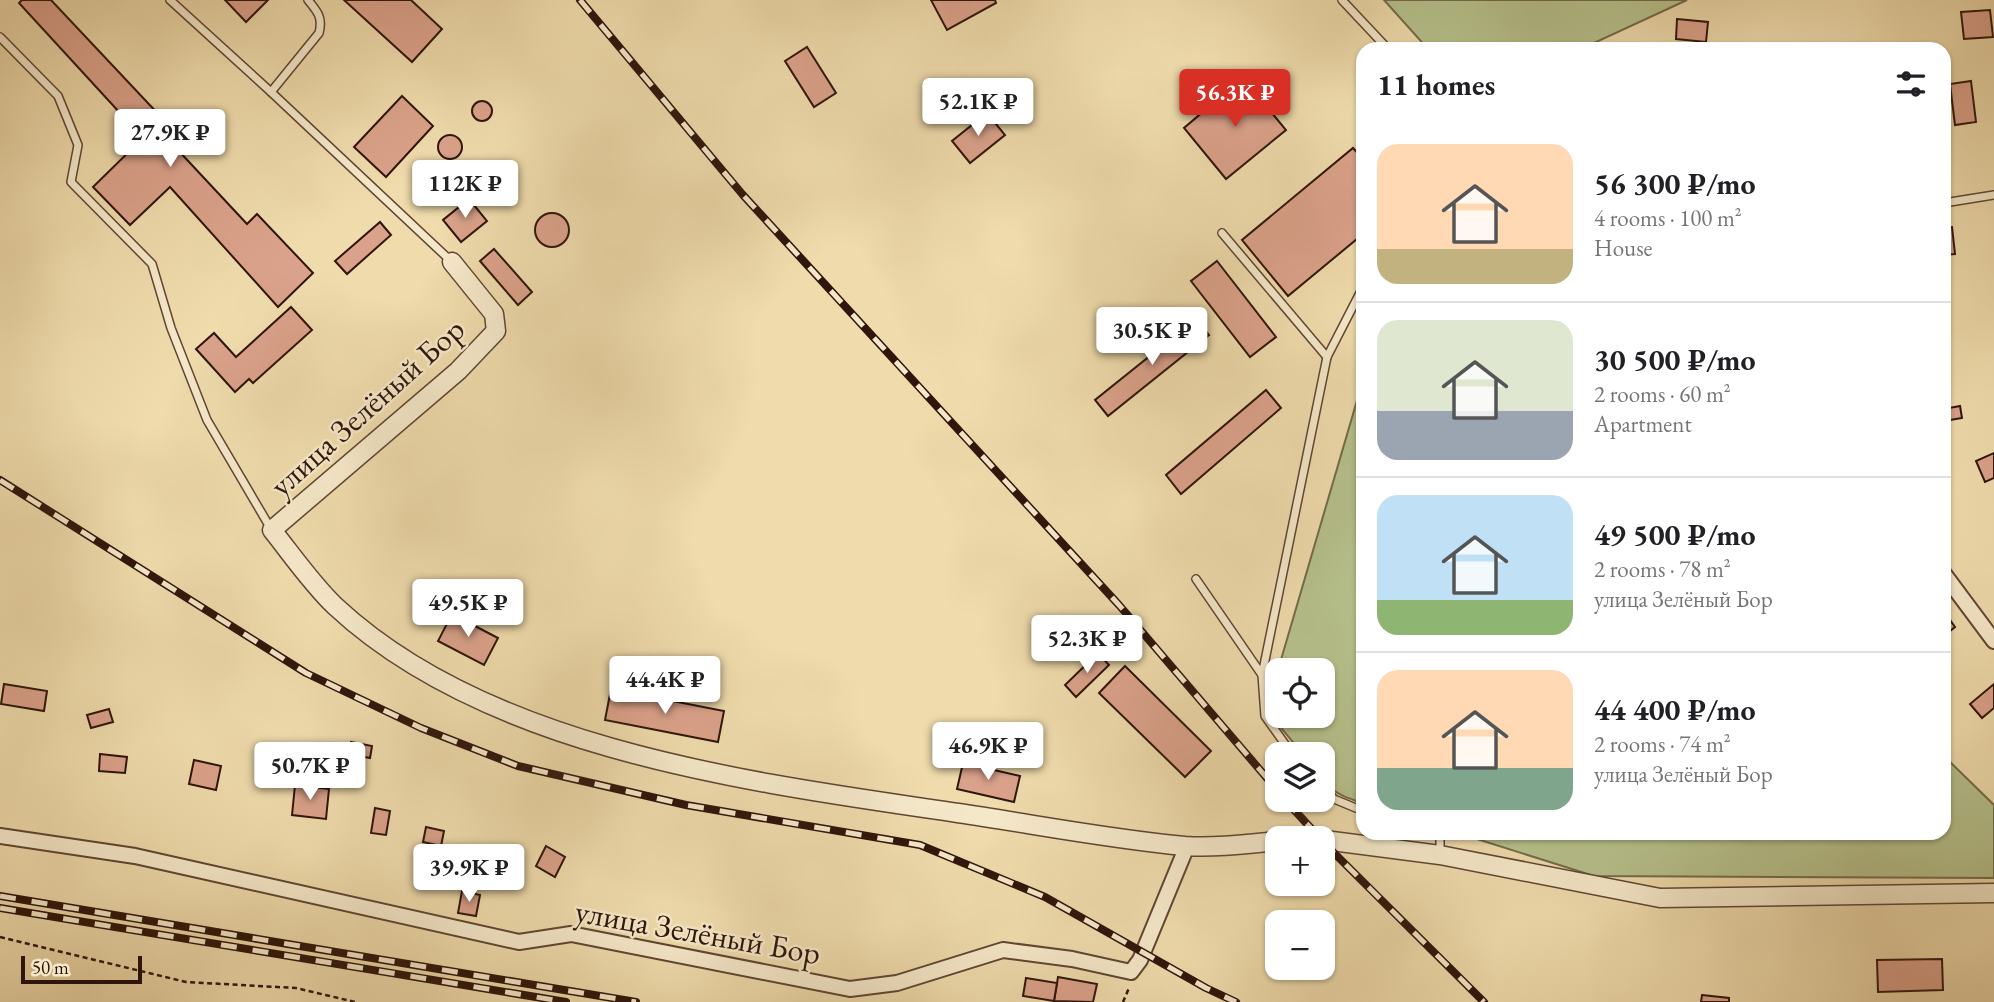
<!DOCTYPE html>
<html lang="en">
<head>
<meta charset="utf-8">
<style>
	body { margin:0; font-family:"EB Garamond",serif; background:#f2f2f2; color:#202124; height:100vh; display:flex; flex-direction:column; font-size:26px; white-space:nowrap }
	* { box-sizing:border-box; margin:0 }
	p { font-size:23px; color:#757577 }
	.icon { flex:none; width:38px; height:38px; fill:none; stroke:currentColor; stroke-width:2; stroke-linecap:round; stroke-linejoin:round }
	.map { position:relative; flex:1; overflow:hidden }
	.details { position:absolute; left:1356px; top:42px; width:595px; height:798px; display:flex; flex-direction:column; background:#fff; border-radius:21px; box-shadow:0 2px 5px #0004 }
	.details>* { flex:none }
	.tools { position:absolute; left:1265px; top:658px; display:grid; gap:14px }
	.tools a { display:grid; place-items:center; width:70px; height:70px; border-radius:14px; background:#fff; box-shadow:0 2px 5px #0004; font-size:35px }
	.scale { position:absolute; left:21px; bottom:18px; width:121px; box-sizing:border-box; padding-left:7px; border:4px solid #2f150b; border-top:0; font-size:19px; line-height:24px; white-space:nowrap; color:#2f150b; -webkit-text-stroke:5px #f5e8c9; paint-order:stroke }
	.price { position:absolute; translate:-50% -60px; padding:0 16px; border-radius:7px; background:#fff; color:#222; font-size:23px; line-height:46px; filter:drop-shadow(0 2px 4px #0008) }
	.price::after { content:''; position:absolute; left:50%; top:42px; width:21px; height:16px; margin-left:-10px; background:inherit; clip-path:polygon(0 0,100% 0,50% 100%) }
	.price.current { background:#d93025; color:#fff }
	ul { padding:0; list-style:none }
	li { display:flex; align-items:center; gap:21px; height:175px; padding:0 21px }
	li+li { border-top:2px solid #e0e0e0 }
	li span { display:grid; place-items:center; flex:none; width:196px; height:140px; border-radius:21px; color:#555 }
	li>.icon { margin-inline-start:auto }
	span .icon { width:84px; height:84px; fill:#fffc; stroke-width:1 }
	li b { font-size:30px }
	h2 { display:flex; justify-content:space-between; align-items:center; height:84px; padding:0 21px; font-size:30px }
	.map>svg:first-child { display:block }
	.green { fill:#b6c18c; stroke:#726b4c; stroke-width:2 }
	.building { fill:#dba28b; stroke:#2f150b; stroke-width:2 }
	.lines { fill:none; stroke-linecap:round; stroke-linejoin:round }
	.service-casing { stroke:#5f4633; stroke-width:10 }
	.minor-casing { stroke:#5f4633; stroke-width:18 }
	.tertiary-casing { stroke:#5f4633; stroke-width:21 }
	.path { stroke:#2f150b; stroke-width:2.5; stroke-dasharray:5 3.5; stroke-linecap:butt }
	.service { stroke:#f5e8c9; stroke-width:7 }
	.minor { stroke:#f5e8c9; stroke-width:14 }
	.tertiary { stroke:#f5e8c9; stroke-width:18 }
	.rail-casing { stroke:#2f150b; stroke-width:8 }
	.rail { stroke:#f5e8c9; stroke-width:5; stroke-dasharray:16; stroke-linecap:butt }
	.labels { text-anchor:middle; stroke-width:5; stroke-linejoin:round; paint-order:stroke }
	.street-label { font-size:32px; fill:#2f150b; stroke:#f5e8c9 }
</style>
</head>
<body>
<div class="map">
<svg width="1994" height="1002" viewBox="0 0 1994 1002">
	<rect width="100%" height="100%" fill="#efdbac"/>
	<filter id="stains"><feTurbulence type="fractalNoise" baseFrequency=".00286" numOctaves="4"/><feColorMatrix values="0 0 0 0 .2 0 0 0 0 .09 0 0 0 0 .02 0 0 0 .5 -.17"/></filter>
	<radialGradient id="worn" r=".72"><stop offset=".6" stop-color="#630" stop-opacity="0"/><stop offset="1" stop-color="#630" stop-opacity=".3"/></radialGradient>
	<g class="green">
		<polygon points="1384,0 1687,0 1581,49 1428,49"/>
		<path d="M 1363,380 L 1363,803 C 1332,793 1323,789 1323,754 L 1303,754 L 1266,710 L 1277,671 L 1278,716 L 1323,716 L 1323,670 L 1278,670 Z"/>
		<polygon points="1944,756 1994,805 1994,878 1594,876 1458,833 1944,833"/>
	</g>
	<g class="building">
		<polygon points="22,0 51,0 178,135 160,151 166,157 176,148 247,224 257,214 313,273 278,307 170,187 130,225 93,187 143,138 19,3"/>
		<polygon points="225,0 268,0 246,22"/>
		<polygon points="344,0 411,0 442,29 412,62"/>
		<polygon points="931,0 995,0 996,3 947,30"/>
		<polygon points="1990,10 1993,37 1964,39 1961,12"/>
		<polygon points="1677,19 1708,22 1706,42 1676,39"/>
		<polygon points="807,47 836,93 814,107 785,61"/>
		<polygon points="1243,78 1286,130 1226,179 1184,128"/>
		<polygon points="1971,81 1976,122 1955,125 1950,84"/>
		<polygon points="402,96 433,126 386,177 354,147"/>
		<circle cx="482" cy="111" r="10"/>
		<polygon points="987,113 1005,135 970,163 952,141"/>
		<circle cx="450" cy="147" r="12"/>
		<polygon points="1353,148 1363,159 1363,234 1288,296 1242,240"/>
		<polygon points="469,199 487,221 461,242 443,220"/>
		<circle cx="552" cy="230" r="17"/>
		<polygon points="380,222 391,235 347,274 335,261"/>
		<polygon points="1952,227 1955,254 1944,255 1944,228"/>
		<polygon points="494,249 532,292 518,305 480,261"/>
		<polygon points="1217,261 1276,337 1250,357 1191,281"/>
		<polygon points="291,307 312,330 253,383 249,379 235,392 196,349 214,333 236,357"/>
		<polygon points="1196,319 1209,335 1108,416 1095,400"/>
		<polygon points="1266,390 1281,408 1181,494 1166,475"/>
		<polygon points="1960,406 1962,418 1944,421 1944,409"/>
		<polygon points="1994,453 1994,478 1985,482 1976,461"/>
		<polygon points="452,614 498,638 484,665 438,641"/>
		<polygon points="1946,614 1955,627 1944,636 1944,616"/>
		<polygon points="1098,653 1109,665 1076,697 1065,685"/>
		<polygon points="1125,666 1211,751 1185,777 1099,693"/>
		<polygon points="4,684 47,691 44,711 1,704"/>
		<polygon points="1994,684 1994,708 1982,718 1970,704"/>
		<polygon points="611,689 724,711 718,742 605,720"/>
		<polygon points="109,709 113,722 91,728 87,715"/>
		<polygon points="351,742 372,746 370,758 349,754"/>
		<polygon points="100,754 127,757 125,773 99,771"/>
		<polygon points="194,760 221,766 216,790 189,784"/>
		<polygon points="963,763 1020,776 1014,802 957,789"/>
		<polygon points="295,785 329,789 326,819 292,815"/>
		<polygon points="375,808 390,811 386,835 371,833"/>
		<polygon points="426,827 444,831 441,846 423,842"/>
		<polygon points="546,846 565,857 555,877 536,866"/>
		<polygon points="462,891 480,895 476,916 458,913"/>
		<polygon points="1942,959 1943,990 1878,992 1877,960"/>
		<polygon points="1058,977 1097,984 1093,1002 1054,1001"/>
		<polygon points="1026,978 1057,983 1054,1001 1023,996"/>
		<polygon points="1702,995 1729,998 1729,1002 1701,1002"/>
	</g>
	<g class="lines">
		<g class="service-casing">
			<g id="service">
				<polyline points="170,0 271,92"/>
				<path d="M 308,0 C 318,12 323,18 319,33 L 271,92 L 452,262"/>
				<polyline points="1342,0 1388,49"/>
				<polyline points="0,37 58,96 78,145 71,182 152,264 171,328 207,420 271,529"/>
				<polyline points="1944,203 1994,195"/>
				<polyline points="1222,233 1327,357"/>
				<polyline points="1196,579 1262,675"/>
				<polyline points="1292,754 1265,716 1262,675 1327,357 1363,287"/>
				<polyline points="1323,787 1334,799 1363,811"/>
				<polyline points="1431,833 1440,835 1440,853"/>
			</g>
		</g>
		<g class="minor-casing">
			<g id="minor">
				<polyline points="1944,574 1994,641"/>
				<polyline points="0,836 135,856 519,942 571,934 850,989 897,983 1003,950 1072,959 1131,972 1140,960 1187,846"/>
			</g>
		</g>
		<g class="tertiary-casing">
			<g id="tertiary">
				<path d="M 452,262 L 494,314 L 496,331 L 458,371 L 272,530 C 292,555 312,584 335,606 C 490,751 756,783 958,813 C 1033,824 1109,839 1185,846 C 1215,848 1247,844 1278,841"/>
				<polyline points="1309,838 1440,855 1660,898 1994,893"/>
			</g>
		</g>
		<g class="path">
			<polyline points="0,937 186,982 296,988 355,1002"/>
			<polyline points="1123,1002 1129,988"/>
		</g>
		<use href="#service" class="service"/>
		<use href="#minor" class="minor"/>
		<use href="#tertiary" class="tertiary"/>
		<g class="rail-casing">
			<g id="rail">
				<polyline points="580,0 743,195 1119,605 1278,791"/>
				<polyline points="0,480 306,673 421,728 518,766 686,805 920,845 1045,897 1206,988 1236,1002"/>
				<polyline points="1285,800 1320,838"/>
				<polyline points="1323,842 1484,1002"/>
				<polyline points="0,896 636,1002"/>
				<polyline points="0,908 566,1002"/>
			</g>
		</g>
		<use href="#rail" class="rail"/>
	</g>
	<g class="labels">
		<g class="street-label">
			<text transform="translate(367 407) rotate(-42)" y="11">улица Зелёный Бор</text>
			<text transform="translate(698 932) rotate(10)" y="11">улица Зелёный Бор</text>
		</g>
	</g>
	<rect width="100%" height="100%" filter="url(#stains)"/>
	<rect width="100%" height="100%" fill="url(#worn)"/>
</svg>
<div class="tools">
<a><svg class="icon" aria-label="locate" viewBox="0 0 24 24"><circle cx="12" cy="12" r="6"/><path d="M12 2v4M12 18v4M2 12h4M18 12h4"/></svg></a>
<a><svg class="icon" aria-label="layers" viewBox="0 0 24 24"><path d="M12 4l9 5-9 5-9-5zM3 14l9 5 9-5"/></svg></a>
<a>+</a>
<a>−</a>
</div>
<div class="scale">50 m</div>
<b class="price current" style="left:1235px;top:129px">56.3K ₽</b>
<b class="price" style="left:978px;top:138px">52.1K ₽</b>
<b class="price" style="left:170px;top:169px">27.9K ₽</b>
<b class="price" style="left:465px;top:220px">112K ₽</b>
<b class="price" style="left:1152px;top:367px">30.5K ₽</b>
<b class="price" style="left:468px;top:639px">49.5K ₽</b>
<b class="price" style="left:1087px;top:675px">52.3K ₽</b>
<b class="price" style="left:665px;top:716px">44.4K ₽</b>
<b class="price" style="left:988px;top:782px">46.9K ₽</b>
<b class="price" style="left:310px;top:802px">50.7K ₽</b>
<b class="price" style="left:469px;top:904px">39.9K ₽</b>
<section class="details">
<h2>11 homes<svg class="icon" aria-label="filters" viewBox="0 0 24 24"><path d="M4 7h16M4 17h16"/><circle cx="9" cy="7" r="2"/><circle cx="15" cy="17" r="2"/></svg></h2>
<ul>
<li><span style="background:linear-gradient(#ffd9b3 75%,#c2b280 0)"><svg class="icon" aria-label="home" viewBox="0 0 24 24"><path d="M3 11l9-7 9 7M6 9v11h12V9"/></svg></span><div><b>56 300 ₽/mo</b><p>4 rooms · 100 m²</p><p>House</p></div></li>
<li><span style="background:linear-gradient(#dfe7d0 65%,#9aa5b1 0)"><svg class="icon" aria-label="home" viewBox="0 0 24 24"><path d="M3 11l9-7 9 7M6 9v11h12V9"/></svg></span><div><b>30 500 ₽/mo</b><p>2 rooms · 60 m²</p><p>Apartment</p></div></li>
<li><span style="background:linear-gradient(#bfe0f5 75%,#8fb573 0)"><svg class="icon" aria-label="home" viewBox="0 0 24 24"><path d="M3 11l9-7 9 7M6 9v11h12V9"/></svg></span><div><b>49 500 ₽/mo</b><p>2 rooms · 78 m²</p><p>улица Зелёный Бор</p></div></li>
<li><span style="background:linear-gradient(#ffd9b3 70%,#7fa58c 0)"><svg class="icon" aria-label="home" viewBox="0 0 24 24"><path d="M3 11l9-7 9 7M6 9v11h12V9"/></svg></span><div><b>44 400 ₽/mo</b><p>2 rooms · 74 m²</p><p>улица Зелёный Бор</p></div></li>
</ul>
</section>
</div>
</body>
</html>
